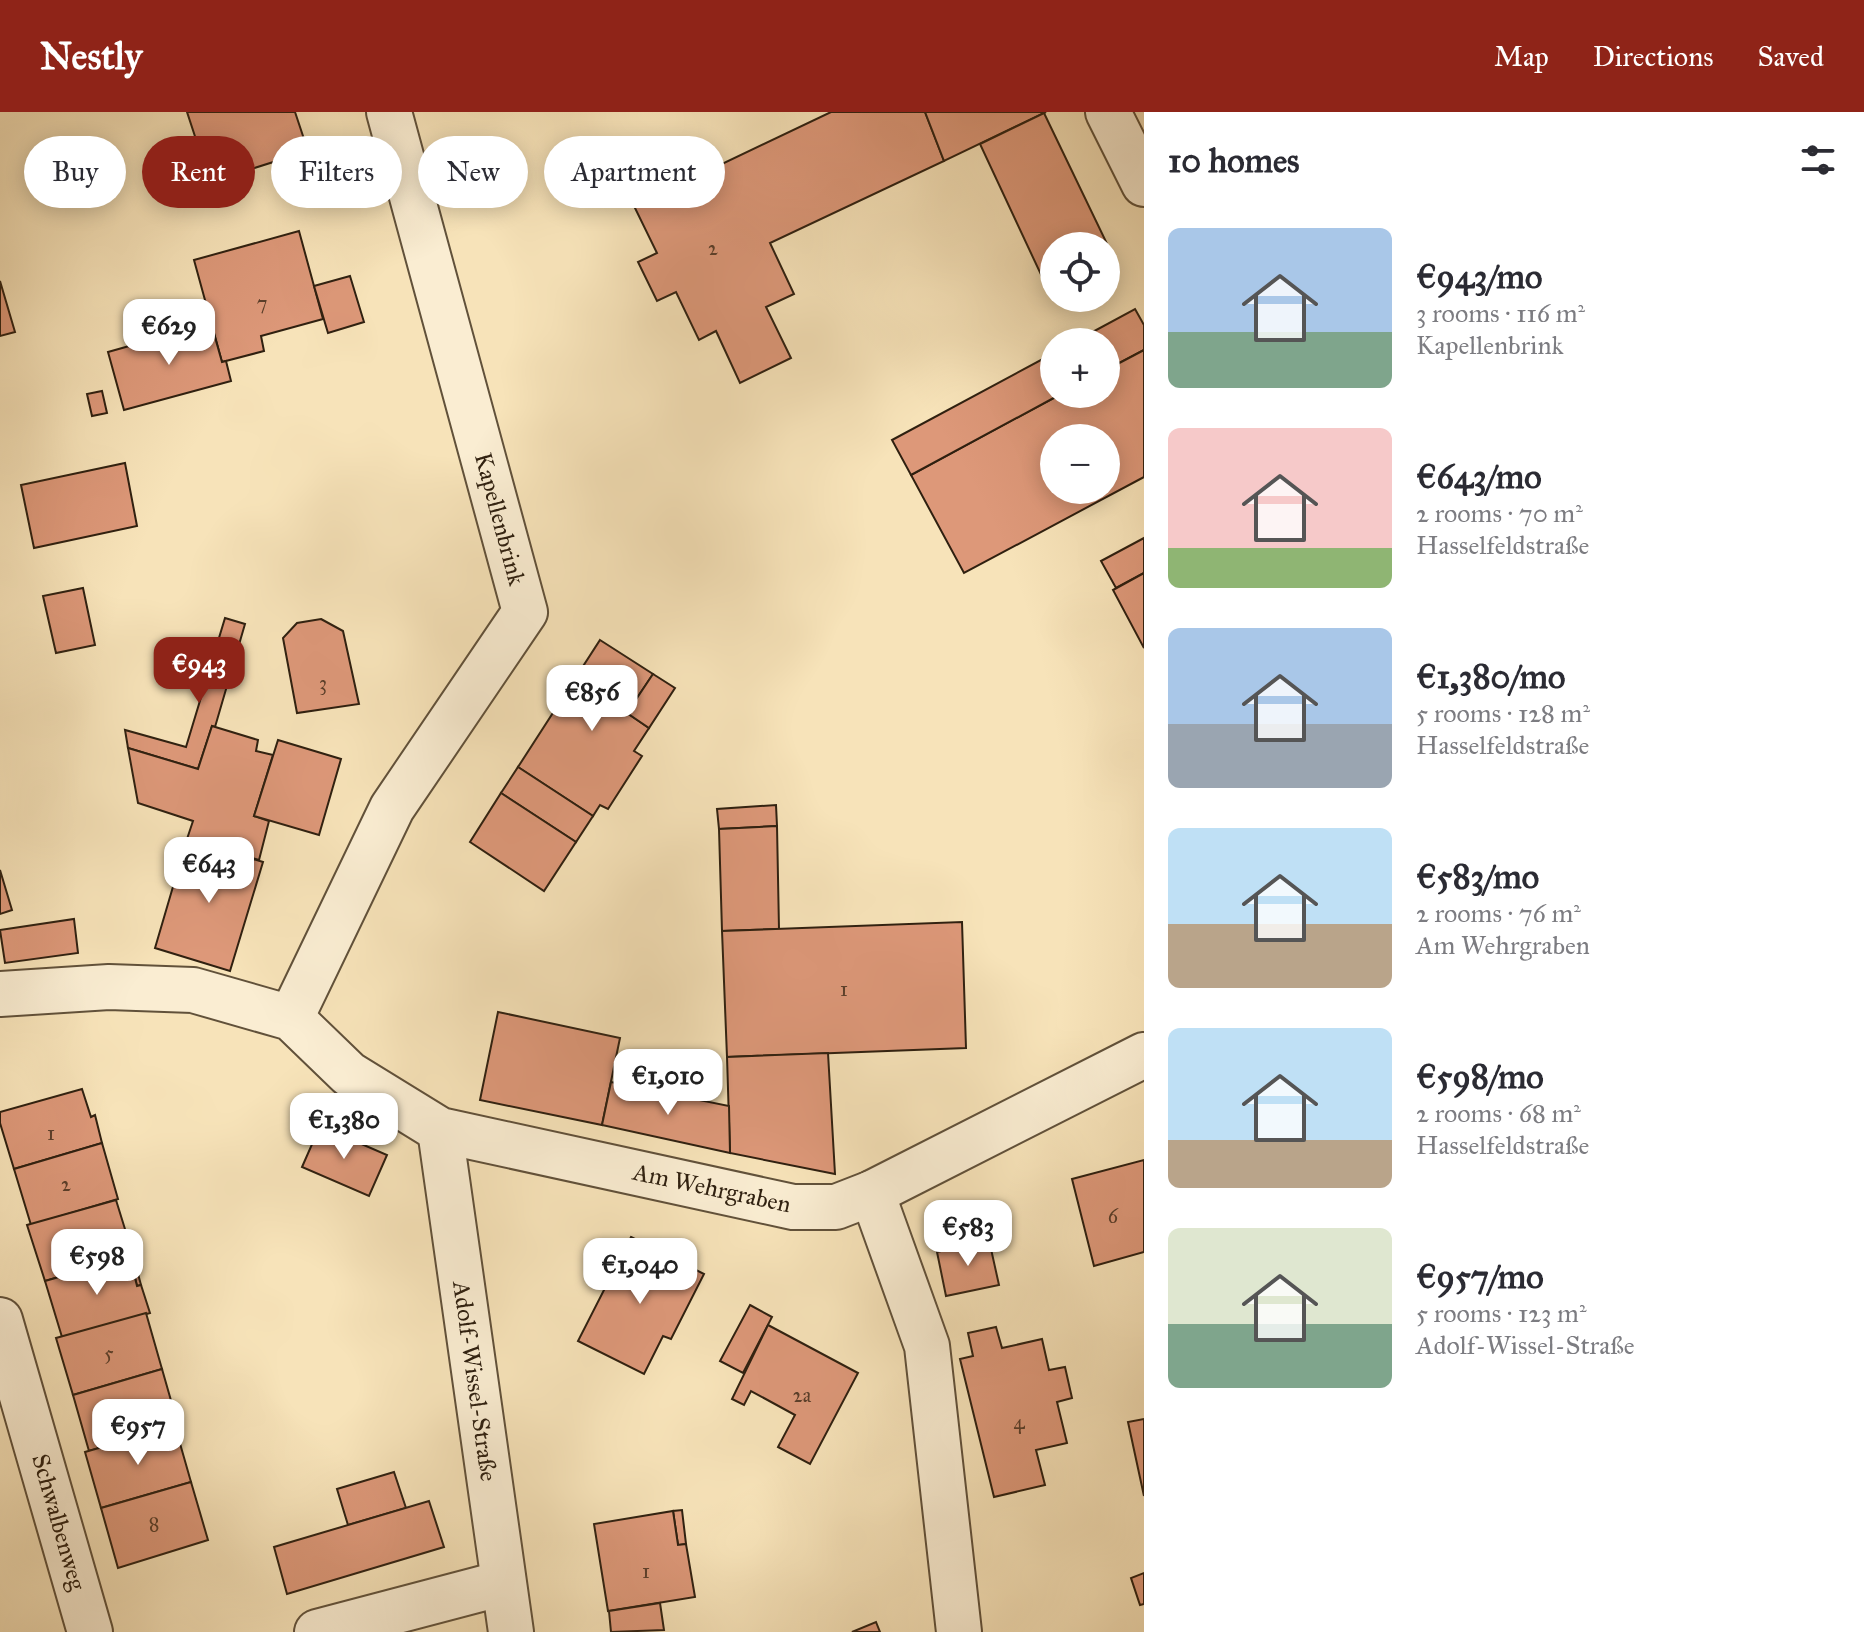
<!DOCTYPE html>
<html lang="en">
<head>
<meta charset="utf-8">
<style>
	body { margin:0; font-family:"IM FELL Great Primer",serif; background:#f2f2f3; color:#2b2b33; height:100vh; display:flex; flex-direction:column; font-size:30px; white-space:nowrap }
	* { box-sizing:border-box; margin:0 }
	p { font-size:26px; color:#7c7c81 }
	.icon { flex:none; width:44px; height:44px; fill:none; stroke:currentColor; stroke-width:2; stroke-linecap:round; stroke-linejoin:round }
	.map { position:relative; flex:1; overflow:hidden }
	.side { display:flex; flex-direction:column; background:#fff; width:720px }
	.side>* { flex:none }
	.guide { position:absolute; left:24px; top:24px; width:760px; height:72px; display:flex; gap:16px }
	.controls { position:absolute; left:1040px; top:120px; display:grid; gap:16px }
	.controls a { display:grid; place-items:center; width:80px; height:80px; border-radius:50%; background:#fff; box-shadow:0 4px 20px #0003; font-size:40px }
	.price { position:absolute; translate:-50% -68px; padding:0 18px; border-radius:16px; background:#fff; color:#222; font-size:26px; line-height:52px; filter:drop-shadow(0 2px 4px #0008) }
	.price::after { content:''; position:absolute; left:50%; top:48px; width:24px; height:18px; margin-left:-12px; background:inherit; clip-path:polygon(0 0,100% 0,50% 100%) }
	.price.selected { background:#8f2418; color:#fff }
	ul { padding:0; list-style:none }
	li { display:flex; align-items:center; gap:24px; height:200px; padding:0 24px }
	li span { display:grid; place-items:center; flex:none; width:224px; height:160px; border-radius:12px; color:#555 }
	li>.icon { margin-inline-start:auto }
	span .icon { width:96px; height:96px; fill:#fffc; stroke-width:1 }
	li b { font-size:34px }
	h2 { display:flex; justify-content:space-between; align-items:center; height:96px; padding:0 24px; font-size:34px }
	.chip { padding:0 28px; border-radius:36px; background:#fff; box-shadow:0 4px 20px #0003; font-size:28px; line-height:72px }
	.chip.selected { background:#8f2418; color:#fff }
	header { display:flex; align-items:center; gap:48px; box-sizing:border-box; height:112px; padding:0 40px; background:#8f2418; color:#fff }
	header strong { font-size:38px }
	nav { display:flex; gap:44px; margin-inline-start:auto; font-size:28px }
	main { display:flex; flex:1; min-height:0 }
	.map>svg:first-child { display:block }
	.building { fill:#dd9879; stroke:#2f2010; stroke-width:2; fill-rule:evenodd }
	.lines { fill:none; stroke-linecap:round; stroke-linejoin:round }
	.minor-casing { stroke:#61513a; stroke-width:48 }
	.minor { stroke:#faedd2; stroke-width:44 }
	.labels { text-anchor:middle; stroke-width:6; stroke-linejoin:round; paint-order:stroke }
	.number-label { font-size:20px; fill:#5a3e2a }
	.street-label { font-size:24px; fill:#2f2010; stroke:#faedd2 }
</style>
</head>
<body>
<header>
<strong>Nestly</strong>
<nav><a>Map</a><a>Directions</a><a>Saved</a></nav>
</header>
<main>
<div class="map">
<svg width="1144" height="1520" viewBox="0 0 1144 1520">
	<rect width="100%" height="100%" fill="#f7e3b9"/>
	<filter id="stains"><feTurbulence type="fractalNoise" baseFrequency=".0025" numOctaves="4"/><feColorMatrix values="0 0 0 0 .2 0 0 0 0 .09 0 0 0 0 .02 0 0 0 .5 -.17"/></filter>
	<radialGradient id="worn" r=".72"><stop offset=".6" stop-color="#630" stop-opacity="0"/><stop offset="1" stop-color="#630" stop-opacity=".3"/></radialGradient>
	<g class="building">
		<polygon points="187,0 295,0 308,39 210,70"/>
		<polygon points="831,0 925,0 944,49 770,131 794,182 766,195 791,246 740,271 716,219 699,228 676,180 657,189 638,150 657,141 634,94"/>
		<polygon points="925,0 1046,0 944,49"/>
		<polygon points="1044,1 1110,138 1106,140 1106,134 1054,134 1054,164 1044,169 980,32"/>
		<polygon points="299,119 323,207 261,224 264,239 222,250 194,148"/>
		<polygon points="350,164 364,210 328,221 314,174"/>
		<polygon points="0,169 15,220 0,224"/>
		<polygon points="1135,197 1144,213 1144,238 1106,258 1106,230 1074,230"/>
		<polygon points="211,211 222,250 226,249 231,269 124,298 108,240"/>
		<path d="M 1144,238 L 1144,365 L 964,461 L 911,363 L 1061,282 L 1106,282 L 1106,258 ZM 1054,326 L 1106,326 L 1106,378 L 1054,378 Z"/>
		<polygon points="1054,241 1054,282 1061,282 911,363 892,328"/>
		<polygon points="102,279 107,301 92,304 87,282"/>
		<polygon points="125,351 137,414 34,436 21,373"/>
		<polygon points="1144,426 1144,461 1116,476 1101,449"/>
		<polygon points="1144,461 1144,536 1113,478"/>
		<polygon points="83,476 95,533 56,541 43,484"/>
		<polygon points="225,506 245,512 215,615 212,614 198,657 128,636 125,618 186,635"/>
		<polygon points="321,507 343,519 359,592 297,601 283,526 297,511"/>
		<polygon points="600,528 653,562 627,601 649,616 634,639 642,644 608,697 600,693 593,704 518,655"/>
		<polygon points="653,562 675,576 649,616 627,601"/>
		<polygon points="212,614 258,628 256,639 273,643 254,704 269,709 259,748 187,727 193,709 138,691 128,636 198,657"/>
		<polygon points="278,628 341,647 319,723 254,704"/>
		<polygon points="518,655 593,704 576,730 501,681"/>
		<polygon points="501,681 576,730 544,779 470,730"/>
		<polygon points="776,693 777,714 719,717 717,697"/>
		<polygon points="777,714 779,817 722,819 719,717"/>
		<polygon points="187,727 263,750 230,859 155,836"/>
		<polygon points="0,758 12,798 0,802"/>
		<polygon points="74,807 78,841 5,851 0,818"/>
		<polygon points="962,810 966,936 727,945 722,819"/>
		<polygon points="498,900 620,926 602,1013 480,988"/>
		<polygon points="828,941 835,1062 730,1041 727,945"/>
		<polygon points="611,970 729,994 730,1041 602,1013"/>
		<polygon points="82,977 91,1005 95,1003 102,1031 14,1057 0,1011 0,1000"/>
		<polygon points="320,1014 387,1043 369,1084 302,1055"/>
		<polygon points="102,1031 118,1087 31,1113 14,1057"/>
		<polygon points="1144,1048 1144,1140 1094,1154 1072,1067"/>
		<polygon points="116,1088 133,1143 45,1169 27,1113"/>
		<polygon points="631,1125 704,1162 671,1227 663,1224 644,1262 578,1229"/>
		<polygon points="989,1128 999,1173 946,1184 937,1140"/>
		<polygon points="133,1143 141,1173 137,1174 130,1145"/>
		<polygon points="130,1145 137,1174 141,1173 150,1201 62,1225 45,1169"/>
		<polygon points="750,1193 772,1205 743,1261 720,1249"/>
		<polygon points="146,1201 162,1257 73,1283 56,1226"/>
		<polygon points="768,1213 858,1261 810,1352 778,1335 795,1303 751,1279 744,1293 732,1287"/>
		<polygon points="996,1215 1002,1236 1042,1227 1049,1258 1065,1255 1072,1286 1057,1290 1067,1331 1036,1338 1045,1373 994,1385 960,1247 973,1244 968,1221"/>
		<polygon points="162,1257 178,1313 89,1339 73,1283"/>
		<polygon points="1144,1307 1144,1384 1128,1310"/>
		<polygon points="175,1314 191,1370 101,1396 85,1340"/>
		<polygon points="394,1360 406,1396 348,1413 337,1377"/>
		<polygon points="191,1370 208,1428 118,1456 101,1396"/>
		<polygon points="429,1389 444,1435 287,1482 274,1435"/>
		<polygon points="682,1398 686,1432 678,1433 673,1399"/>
		<polygon points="673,1399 678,1433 686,1432 695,1485 608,1499 594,1412"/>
		<polygon points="1144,1461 1144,1492 1140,1493 1131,1466"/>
		<polygon points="660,1491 664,1518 611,1520 609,1499"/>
		<polygon points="876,1510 880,1520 852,1520"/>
	</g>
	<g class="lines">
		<g class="minor-casing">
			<g id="minor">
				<polyline points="1108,0 1144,72"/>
				<polyline points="0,882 109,875 193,878 291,906 349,962 440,1018 793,1095 836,1095 872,1081 1144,943"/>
				<polyline points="291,906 392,696 525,500 389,0"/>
				<polyline points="440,1018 511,1520"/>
				<polyline points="872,1081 927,1234 959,1520"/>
				<polyline points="0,1208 90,1520"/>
				<polyline points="317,1520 503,1471"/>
			</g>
		</g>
		<use href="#minor" class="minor"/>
	</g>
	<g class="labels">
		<g class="number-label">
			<text x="713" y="143">2</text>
			<text x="262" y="198">7</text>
			<text x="323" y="578">3</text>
			<text x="844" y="884">1</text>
			<text x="51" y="1028">1</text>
			<text x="66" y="1079">2</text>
			<text x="1113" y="1111">6</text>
			<text x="109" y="1248">5</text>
			<text x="802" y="1290">2a</text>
			<text x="1019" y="1317">4</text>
			<text x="154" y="1419">8</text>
			<text x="646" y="1466">1</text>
		</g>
		<g class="street-label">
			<text transform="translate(500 407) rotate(75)" y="8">Kapellenbrink</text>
			<text transform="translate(712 1076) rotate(12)" y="8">Am Wehrgraben</text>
			<text transform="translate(475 1269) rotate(82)" y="8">Adolf-Wissel-Straße</text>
			<text transform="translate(59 1410) rotate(74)" y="8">Schwalbenweg</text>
		</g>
	</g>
	<rect width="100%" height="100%" filter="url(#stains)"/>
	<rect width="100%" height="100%" fill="url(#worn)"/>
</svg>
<div class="controls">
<a><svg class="icon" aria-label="locate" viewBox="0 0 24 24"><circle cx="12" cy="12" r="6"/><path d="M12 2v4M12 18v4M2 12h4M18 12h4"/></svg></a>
<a>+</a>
<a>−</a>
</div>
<b class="price" style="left:169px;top:255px">€629</b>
<b class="price selected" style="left:199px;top:593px">€943</b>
<b class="price" style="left:592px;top:621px">€856</b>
<b class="price" style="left:209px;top:793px">€643</b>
<b class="price" style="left:668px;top:1005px">€1,010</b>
<b class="price" style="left:344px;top:1049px">€1,380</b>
<b class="price" style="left:968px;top:1156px">€583</b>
<b class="price" style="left:97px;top:1185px">€598</b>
<b class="price" style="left:640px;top:1194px">€1,040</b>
<b class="price" style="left:138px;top:1355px">€957</b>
<div class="guide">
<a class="chip">Buy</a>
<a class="chip selected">Rent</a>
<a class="chip">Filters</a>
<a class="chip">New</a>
<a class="chip">Apartment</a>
</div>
</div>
<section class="side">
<h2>10 homes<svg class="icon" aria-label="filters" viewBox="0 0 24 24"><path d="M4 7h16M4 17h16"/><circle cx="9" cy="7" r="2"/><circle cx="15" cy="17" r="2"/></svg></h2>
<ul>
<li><span style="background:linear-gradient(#a9c7e8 65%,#7fa58c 0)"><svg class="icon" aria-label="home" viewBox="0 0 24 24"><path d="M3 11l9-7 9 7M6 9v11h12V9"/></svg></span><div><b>€943/mo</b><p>3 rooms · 116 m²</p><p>Kapellenbrink</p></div></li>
<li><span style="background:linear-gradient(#f6c9c9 75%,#8fb573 0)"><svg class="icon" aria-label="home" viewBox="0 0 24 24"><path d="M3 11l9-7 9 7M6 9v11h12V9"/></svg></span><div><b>€643/mo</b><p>2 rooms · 70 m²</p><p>Hasselfeldstraße</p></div></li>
<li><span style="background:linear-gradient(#a9c7e8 60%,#9aa5b1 0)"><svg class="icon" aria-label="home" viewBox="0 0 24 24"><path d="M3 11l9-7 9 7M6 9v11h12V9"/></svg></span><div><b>€1,380/mo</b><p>5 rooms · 128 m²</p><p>Hasselfeldstraße</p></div></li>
<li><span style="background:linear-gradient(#bfe0f5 60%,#b9a48a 0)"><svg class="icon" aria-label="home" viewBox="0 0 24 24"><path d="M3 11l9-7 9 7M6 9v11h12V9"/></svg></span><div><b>€583/mo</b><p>2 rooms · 76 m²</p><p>Am Wehrgraben</p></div></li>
<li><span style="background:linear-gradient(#bfe0f5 70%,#b9a48a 0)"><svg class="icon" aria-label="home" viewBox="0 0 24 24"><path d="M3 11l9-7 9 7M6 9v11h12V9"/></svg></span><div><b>€598/mo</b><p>2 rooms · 68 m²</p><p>Hasselfeldstraße</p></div></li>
<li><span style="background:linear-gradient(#dfe7d0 60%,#7fa58c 0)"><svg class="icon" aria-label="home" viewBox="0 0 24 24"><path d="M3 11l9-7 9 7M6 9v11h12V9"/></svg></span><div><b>€957/mo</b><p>5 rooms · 123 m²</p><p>Adolf-Wissel-Straße</p></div></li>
</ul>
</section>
</main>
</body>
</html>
